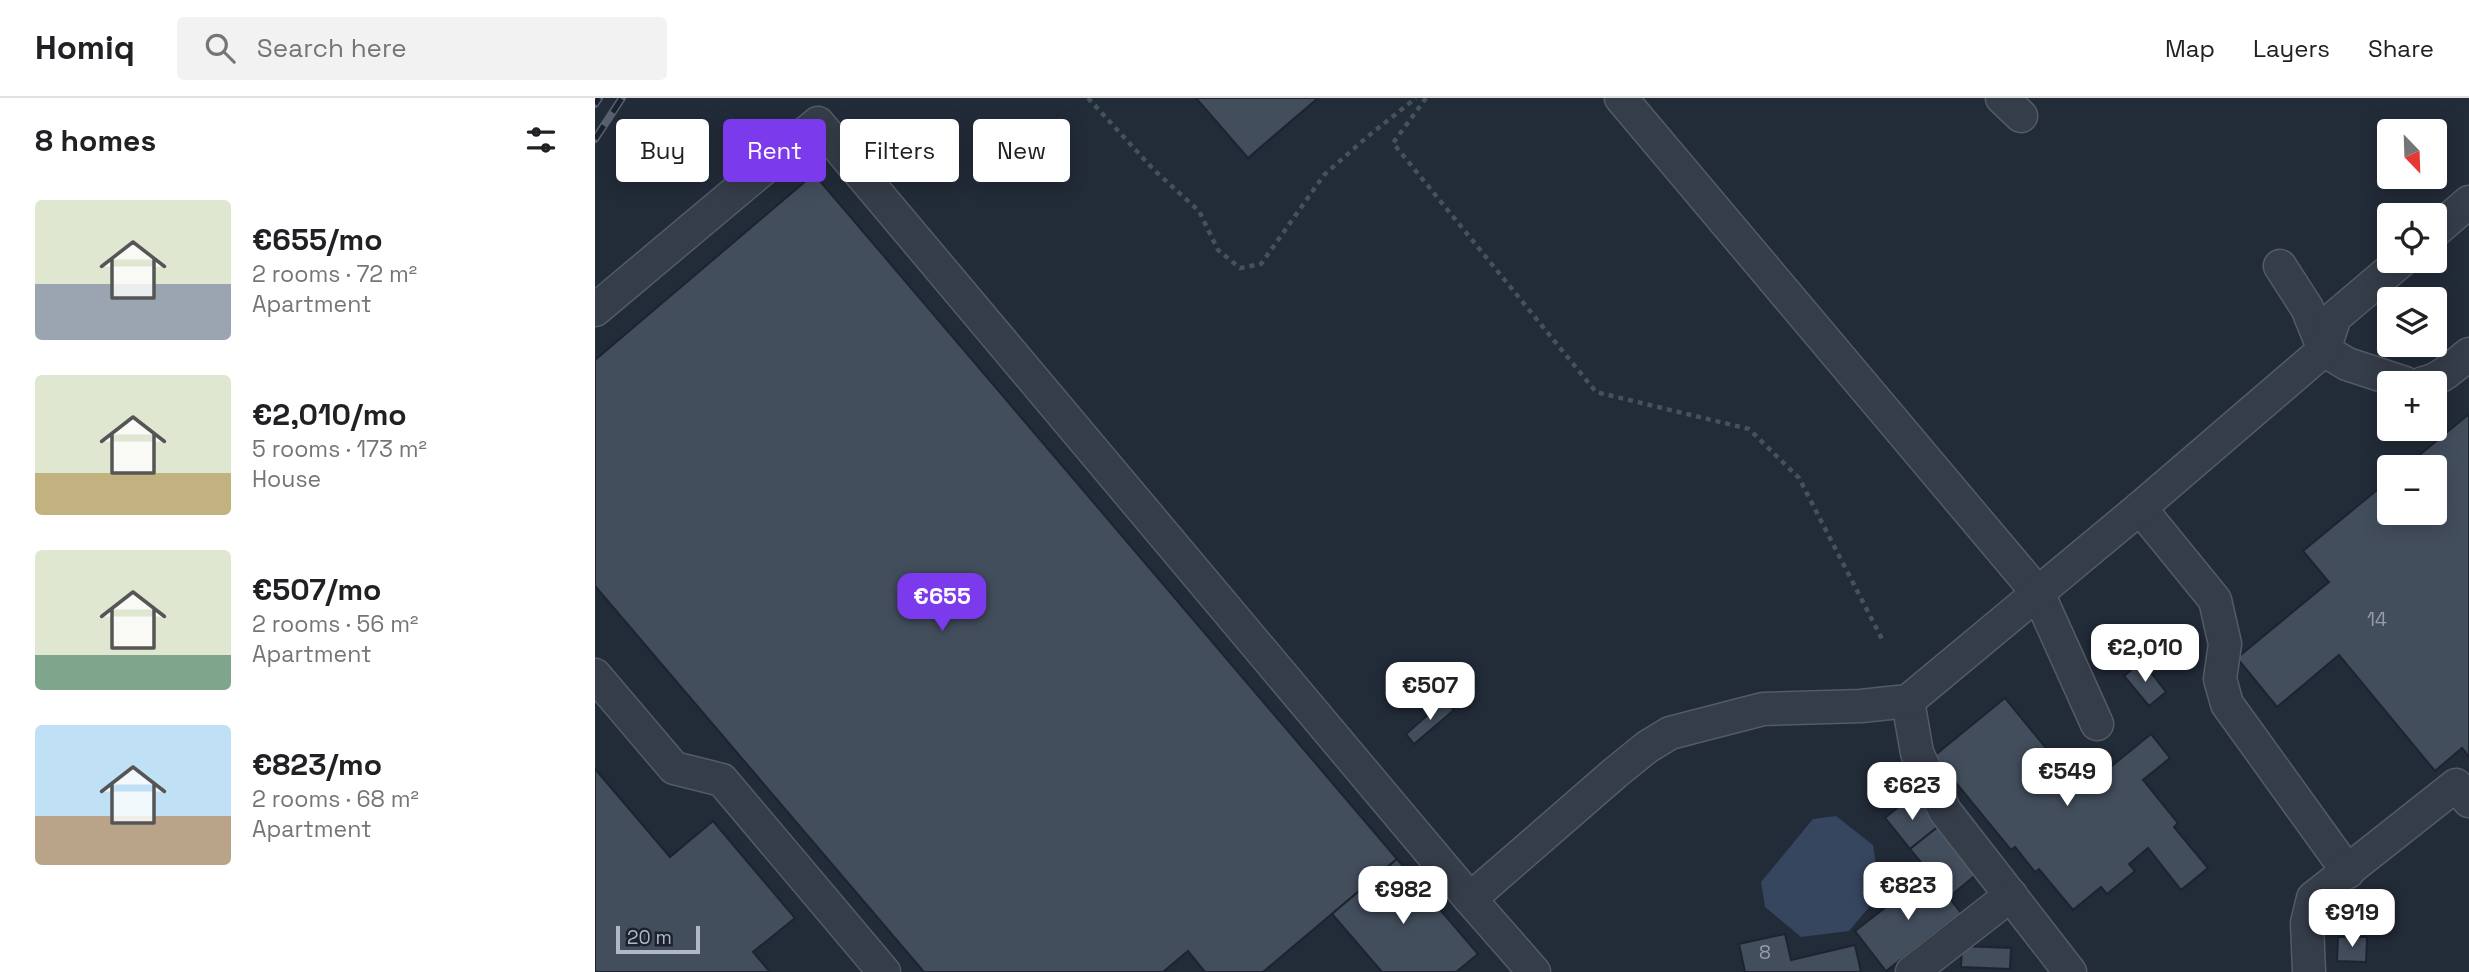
<!DOCTYPE html>
<html lang="en">
<head>
<meta charset="utf-8">
<style>
	body { margin:0; font-family:"Space Grotesk",sans-serif; background:#f2f2f2; color:#202124; height:100vh; display:flex; flex-direction:column; font-size:26px; white-space:nowrap }
	* { box-sizing:border-box; margin:0 }
	p { font-size:23px; color:#757577 }
	.icon { flex:none; width:38px; height:38px; fill:none; stroke:currentColor; stroke-width:2; stroke-linecap:round; stroke-linejoin:round }
	.map { position:relative; flex:1; overflow:hidden }
	.side { display:flex; flex-direction:column; background:#fff; width:595px }
	.side>* { flex:none }
	.guide { position:absolute; left:21px; top:21px; width:665px; height:63px; display:flex; gap:14px }
	.needle { width:46px; rotate:157deg }
	.tools { position:absolute; left:1782px; top:21px; display:grid; gap:14px }
	.tools a { display:grid; place-items:center; width:70px; height:70px; border-radius:7px; background:#fff; box-shadow:0 4px 18px #0003; font-size:35px }
	.scale { position:absolute; left:21px; bottom:18px; width:84px; box-sizing:border-box; padding-left:7px; border:4px solid #b0b8c5; border-top:0; font-size:19px; line-height:24px; white-space:nowrap; color:#b0b8c5; -webkit-text-stroke:5px #1b222d; paint-order:stroke }
	.price { position:absolute; translate:-50% -60px; padding:0 16px; border-radius:14px; background:#fff; color:#222; font-size:23px; line-height:46px; filter:drop-shadow(0 2px 4px #0008) }
	.price::after { content:''; position:absolute; left:50%; top:42px; width:21px; height:16px; margin-left:-10px; background:inherit; clip-path:polygon(0 0,100% 0,50% 100%) }
	.price.active { background:#7c3aed; color:#fff }
	ul { padding:0; list-style:none }
	li { display:flex; align-items:center; gap:21px; height:175px; padding:0 35px }
	li span { display:grid; place-items:center; flex:none; width:196px; height:140px; border-radius:7px; color:#555 }
	li>.icon { margin-inline-start:auto }
	span .icon { width:84px; height:84px; fill:#fffc; stroke-width:1 }
	li b { font-size:30px }
	h2 { display:flex; justify-content:space-between; align-items:center; height:84px; padding:0 35px; font-size:30px }
	.pill { padding:0 24px; border-radius:7px; background:#fff; box-shadow:0 4px 18px #0003; font-size:24px; line-height:63px }
	.pill.active { background:#7c3aed; color:#fff }
	header { display:flex; align-items:center; gap:42px; box-sizing:border-box; height:98px; padding:0 35px; background:#fff; border-bottom:2px solid #e0e0e0 }
	header strong { font-size:33px }
	nav { display:flex; gap:38px; margin-inline-start:auto; font-size:24px }
	.search { width:490px; height:63px; background:#f2f2f2; display:flex; align-items:center; gap:18px; box-sizing:border-box; padding:0 24px; border-radius:7px; color:#757577; font-size:26px }
	main { display:flex; flex:1; min-height:0 }
	.map>svg:first-child { display:block }
	.water { fill:#36465f }
	.building { fill:#434e5d; stroke:#1d242f; stroke-width:2 }
	.lines { fill:none; stroke-linecap:round; stroke-linejoin:round }
	.minor-casing { stroke:#535b66; stroke-width:35 }
	.path { stroke:#425457; stroke-width:4.5; stroke-dasharray:5 5; stroke-linecap:butt }
	.minor { stroke:#353d49; stroke-width:32 }
	.rail-casing { stroke:#586170; stroke-width:8 }
	.rail { stroke:#1b222d; stroke-width:5; stroke-dasharray:16; stroke-linecap:butt }
	.labels { text-anchor:middle; stroke-width:5; stroke-linejoin:round; paint-order:stroke }
	.number-label { font-size:19px; fill:#959eab }
</style>
</head>
<body>
<header>
<strong>Homiq</strong>
<div class="search"><svg class="icon" aria-label="search" viewBox="0 0 24 24"><circle cx="10" cy="10" r="6"/><path d="M15 15l6 6"/></svg>Search here</div>
<nav><a>Map</a><a>Layers</a><a>Share</a></nav>
</header>
<main>
<section class="side">
<h2>8 homes<svg class="icon" aria-label="filters" viewBox="0 0 24 24"><path d="M4 7h16M4 17h16"/><circle cx="9" cy="7" r="2"/><circle cx="15" cy="17" r="2"/></svg></h2>
<ul>
<li><span style="background:linear-gradient(#dfe7d0 60%,#9aa5b1 0)"><svg class="icon" aria-label="home" viewBox="0 0 24 24"><path d="M3 11l9-7 9 7M6 9v11h12V9"/></svg></span><div><b>€655/mo</b><p>2 rooms · 72 m²</p><p>Apartment</p></div></li>
<li><span style="background:linear-gradient(#dfe7d0 70%,#c2b280 0)"><svg class="icon" aria-label="home" viewBox="0 0 24 24"><path d="M3 11l9-7 9 7M6 9v11h12V9"/></svg></span><div><b>€2,010/mo</b><p>5 rooms · 173 m²</p><p>House</p></div></li>
<li><span style="background:linear-gradient(#dfe7d0 75%,#7fa58c 0)"><svg class="icon" aria-label="home" viewBox="0 0 24 24"><path d="M3 11l9-7 9 7M6 9v11h12V9"/></svg></span><div><b>€507/mo</b><p>2 rooms · 56 m²</p><p>Apartment</p></div></li>
<li><span style="background:linear-gradient(#bfe0f5 65%,#b9a48a 0)"><svg class="icon" aria-label="home" viewBox="0 0 24 24"><path d="M3 11l9-7 9 7M6 9v11h12V9"/></svg></span><div><b>€823/mo</b><p>2 rooms · 68 m²</p><p>Apartment</p></div></li>
</ul>
</section>
<div class="map">
<svg width="1874" height="874" viewBox="0 0 1874 874">
	<rect width="100%" height="100%" fill="#222b38"/>
	<polygon class="water" points="1241,718 1278,747 1285,796 1254,833 1206,839 1170,809 1166,784 1218,721"/>
	<g class="building">
		<polygon points="601,0 723,0 653,60"/>
		<polygon points="219,76 802,761 668,874 610,874 593,853 568,874 329,874 0,488 0,262"/>
		<polygon points="1874,316 1874,659 1867,650 1840,673 1744,557 1682,609 1642,560 1734,484 1708,453 1794,382 1794,415 1839,415 1839,369 1810,369"/>
		<polygon points="1547,563 1571,594 1554,608 1529,578"/>
		<polygon points="1410,600 1486,693 1556,636 1575,660 1548,682 1583,725 1579,729 1613,770 1586,792 1553,750 1534,766 1540,773 1512,796 1506,789 1478,812 1444,771 1440,774 1420,749 1416,752 1339,658"/>
		<polygon points="850,602 859,612 819,646 811,636"/>
		<polygon points="0,671 75,759 118,723 200,820 158,854 175,874 0,874"/>
		<polygon points="1319,696 1344,728 1315,751 1290,720"/>
		<polygon points="1344,728 1382,776 1354,799 1315,751"/>
		<polygon points="802,761 883,856 861,874 787,874 737,816"/>
		<polygon points="1335,775 1366,815 1291,873 1260,833"/>
		<polygon points="1190,836 1196,862 1260,847 1266,874 1150,874 1144,846"/>
		<polygon points="1743,839 1772,839 1771,864 1742,863"/>
		<polygon points="1367,848 1416,850 1415,871 1366,869"/>
	</g>
	<g class="lines">
		<g class="minor-casing">
			<g id="minor">
				<polyline points="1026,0 1443,495 1502,626"/>
				<polyline points="1407,0 1426,18"/>
				<polyline points="1839,134 1874,104"/>
				<polyline points="1685,168 1712,210 1729,252 1752,266 1810,285"/>
				<polyline points="0,212 223,25 875,801"/>
				<path d="M 1828,285 C 1846,282 1860,267 1874,256"/>
				<polyline points="1545,410 1620,502 1630,546 1625,581 1632,606 1753,774"/>
				<polyline points="0,577 79,670 127,682 289,874"/>
				<polyline points="1313,603 1322,655 1350,713 1475,874"/>
				<polyline points="939,874 875,801 1020,675 1052,649 1075,635 1168,611 1266,608 1313,603 1545,410 1729,252 1740,219 1806,163"/>
				<polyline points="1317,874 1416,797"/>
				<polyline points="1714,874 1712,825 1718,800 1861,687 1874,703"/>
			</g>
		</g>
		<g class="path">
			<polyline points="493,0 559,72 604,113 623,152 645,170 666,166 729,77 772,39 821,0"/>
			<polyline points="831,0 798,45 1001,294 1154,331 1204,380 1287,541"/>
		</g>
		<use href="#minor" class="minor"/>
		<g class="rail-casing">
			<g id="rail">
				<polyline points="0,6 4,0"/>
				<polyline points="0,41 27,0"/>
			</g>
		</g>
		<use href="#rail" class="rail"/>
	</g>
	<g class="labels">
		<g class="number-label">
			<text x="1782" y="528">14</text>
			<text x="1170" y="861">8</text>
		</g>
	</g>
</svg>
<div class="tools">
<a><svg class="needle" viewBox="-14 -14 28 28"><path d="M0-13l5 13h-10z" fill="#e53935"/><path d="M0 13l5-13h-10z" fill="#757577"/></svg></a>
<a><svg class="icon" aria-label="locate" viewBox="0 0 24 24"><circle cx="12" cy="12" r="6"/><path d="M12 2v4M12 18v4M2 12h4M18 12h4"/></svg></a>
<a><svg class="icon" aria-label="layers" viewBox="0 0 24 24"><path d="M12 4l9 5-9 5-9-5zM3 14l9 5 9-5"/></svg></a>
<a>+</a>
<a>−</a>
</div>
<div class="scale">20 m</div>
<b class="price active" style="left:347px;top:535px">€655</b>
<b class="price" style="left:1550px;top:586px">€2,010</b>
<b class="price" style="left:835px;top:624px">€507</b>
<b class="price" style="left:1472px;top:710px">€549</b>
<b class="price" style="left:1317px;top:724px">€623</b>
<b class="price" style="left:1313px;top:824px">€823</b>
<b class="price" style="left:808px;top:828px">€982</b>
<b class="price" style="left:1757px;top:851px">€919</b>
<div class="guide">
<a class="pill">Buy</a>
<a class="pill active">Rent</a>
<a class="pill">Filters</a>
<a class="pill">New</a>
</div>
</div>
</main>
</body>
</html>
